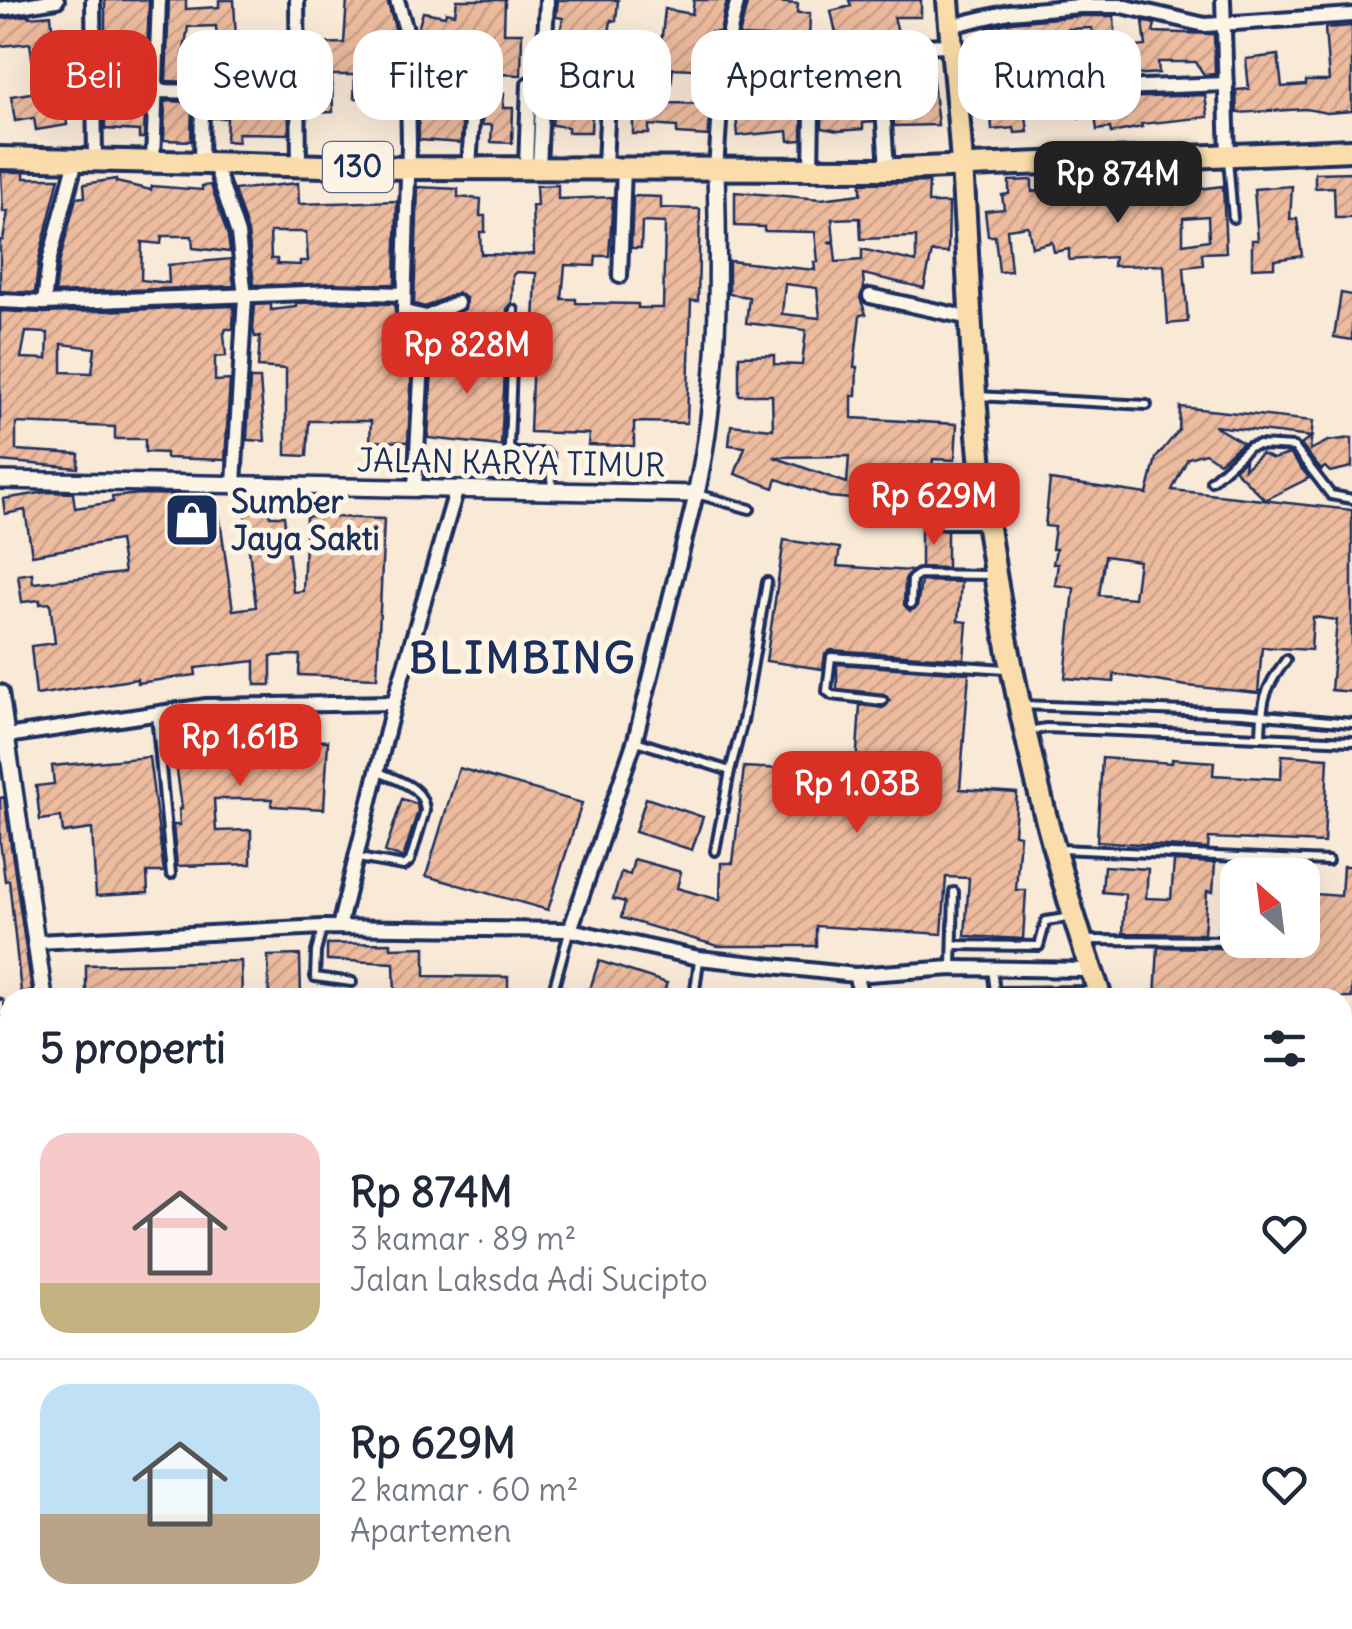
<!DOCTYPE html>
<html lang="id">
<head>
<meta charset="utf-8">
<style>
	body { margin:0; font-family:Delius,sans-serif; background:#f2f2f3; color:#1f2937; height:100vh; display:flex; flex-direction:column; font-size:38px; white-space:nowrap }
	* { box-sizing:border-box; margin:0 }
	p { font-size:32px; color:#747a83 }
	.icon { flex:none; width:55px; height:55px; fill:none; stroke:currentColor; stroke-width:2; stroke-linecap:round; stroke-linejoin:round }
	.map { position:relative; flex:1; overflow:hidden }
	.sheet { position:absolute; left:0px; top:988px; width:1352px; height:642px; display:flex; flex-direction:column; background:#fff; border-radius:30px 30px 0 0; box-shadow:0 10px 40px #0002 }
	.sheet>* { flex:none }
	.hud { position:absolute; left:30px; top:30px; width:1292px; height:90px; display:flex; gap:20px }
	.needle { width:65px; rotate:332deg }
	.fabs { position:absolute; left:1220px; top:858px; display:grid; gap:20px }
	.fabs a { display:grid; place-items:center; width:100px; height:100px; border-radius:20px; background:#fff; box-shadow:0 10px 40px #0002; font-size:50px }
	.price { position:absolute; translate:-50% -85px; padding:0 22px; border-radius:20px; background:#d93025; color:#fff; font-size:32px; line-height:65px; filter:drop-shadow(0 2px 5px #0008) }
	.price::after { content:''; position:absolute; left:50%; top:60px; width:30px; height:22px; margin-left:-15px; background:inherit; clip-path:polygon(0 0,100% 0,50% 100%) }
	.price.on { background:#222; color:#fff }
	ul { padding:0; list-style:none }
	li { display:flex; align-items:center; gap:30px; height:250px; padding:0 40px }
	li+li { border-top:2px solid #e0e1e3 }
	li span { display:grid; place-items:center; flex:none; width:280px; height:200px; border-radius:30px; color:#555 }
	li>.icon { margin-inline-start:auto }
	span .icon { width:120px; height:120px; fill:#fffc; stroke-width:1 }
	li b { font-size:42px }
	h2 { display:flex; justify-content:space-between; align-items:center; height:120px; padding:0 40px; font-size:42px }
	.pill { padding:0 35px; border-radius:30px; background:#fff; box-shadow:0 10px 40px #0002; font-size:35px; line-height:90px }
	.pill.on { background:#d93025; color:#fff }
	.map>svg:first-child { display:block }
	.cemetery { fill:url(#cemetery-stones); stroke:#738c7f; stroke-width:2.5 }
	.lines { fill:none; stroke-linecap:round; stroke-linejoin:round }
	.stream { stroke:#5e85b0; stroke-width:5 }
	.building { fill:url(#building-hatch); stroke:#1b2f5e; stroke-width:2.5; fill-rule:evenodd }
	.service-casing { stroke:#1b2f5e; stroke-width:14 }
	.minor-casing { stroke:#1b2f5e; stroke-width:20 }
	.tertiary-casing { stroke:#1b2f5e; stroke-width:22 }
	.primary-casing { stroke:#1b2f5e; stroke-width:28 }
	.trunk-casing { stroke:#1b2f5e; stroke-width:28 }
	.service { stroke:#fcf5e5; stroke-width:6 }
	.minor { stroke:#fcf5e5; stroke-width:12 }
	.tertiary { stroke:#fcf5e5; stroke-width:15 }
	.primary { stroke:#faddab; stroke-width:20 }
	.trunk { stroke:#faddab; stroke-width:20 }
	.rail-casing { stroke:#1b2f5e; stroke-width:9 }
	.rail { stroke:#fcf5e5; stroke-width:5; stroke-dasharray:15; stroke-linecap:butt }
	.labels { text-anchor:middle; stroke-width:10; stroke-linejoin:round; paint-order:stroke }
	.shield { fill:#fcf5e5; stroke:#5e6a86; stroke-width:2.5 }
	.shield-label { font-size:30px; font-weight:bold; fill:#1b2f5e }
	.street-label { font-size:32px; fill:#1b2f5e; stroke:#fcf5e5 }
	.poi-label { font-size:32px; font-weight:bold; fill:#1b2f5e; stroke:#fcf5e5; text-anchor:start }
	.district-label { font-size:42px; font-weight:bold; letter-spacing:2.5px; fill:#1b2f5e; stroke:#fcf5e5 }
</style>
</head>
<body>
<div class="map">
<svg width="1352" height="1629" viewBox="0 0 1352 1629">
	<defs>
		<pattern id="cemetery-stones" width="16" height="16" patternUnits="userSpaceOnUse" patternTransform="scale(2.5)"><rect width="16" height="16" fill="#cbe8a0"/><path d="M2 7V4a2 2 0 0 1 4 0v3zM10 15v-3a2 2 0 0 1 4 0v3z" fill="#aec78c"/></pattern>
		<pattern id="building-hatch" width="6" height="6" patternUnits="userSpaceOnUse" patternTransform="scale(2.5)"><rect width="6" height="6" fill="#edbb9e"/><path d="M-1 1l2-2M0 6l6-6M5 7l2-2" fill="none" stroke="#cba18a"/></pattern>
	</defs>
	<rect width="100%" height="100%" fill="#f9e9d7"/>
	<filter id="ink" filterUnits="userSpaceOnUse"><feTurbulence type="fractalNoise" baseFrequency=".01" numOctaves="2"/><feDisplacementMap in="SourceGraphic" scale="20" xChannelSelector="R" yChannelSelector="G"/><feConvolveMatrix kernelMatrix="1 2 1 2 8 2 1 2 1" color-interpolation-filters="sRGB"/></filter>
	<g filter="url(#ink)">
		<polygon class="cemetery" points="1055,1620 1212,1620 1217,1629 1007,1629"/>
		<g class="lines">
			<g class="stream">
				<polyline points="0,1589 10,1587"/>
				<polyline points="1220,1620 1226,1629"/>
			</g>
		</g>
		<g class="building">
			<polygon points="105,0 149,0 144,138 139,138 139,131 105,129"/>
			<polygon points="169,0 186,0 186,9 219,7 219,0 234,0 236,41 217,43 216,26 188,27 183,56 193,57 192,82 166,81"/>
			<polygon points="347,0 387,0 397,35 398,99 354,98 355,75 332,75 333,112 308,113 308,44 344,43"/>
			<polygon points="457,0 505,0 504,33 522,33 521,75 495,74 495,61 474,59 465,73 461,143 419,140 417,33 423,12 445,16 446,12 455,14"/>
			<polygon points="558,0 618,0 616,21 611,20 608,41 600,50 599,82 593,82 591,132 568,132 568,127 552,125 556,83 553,82 554,63 563,18 556,17"/>
			<polygon points="694,0 727,0 720,32 711,32 711,70 673,68 669,103 710,104 708,136 677,134 677,127 649,125 649,134 633,134 633,89 656,89 665,9 692,14"/>
			<polygon points="748,0 798,4 797,13 810,13 809,45 767,37 739,36"/>
			<polygon points="849,0 921,0 921,17 894,17 899,36 838,42 831,11 851,6"/>
			<polygon points="29,15 29,17 51,15 54,45 59,45 67,125 36,130 34,118 15,121 11,96 37,92 30,43 0,46 0,19"/>
			<polygon points="1080,16 1114,16 1116,49 1146,46 1143,21 1155,24 1153,32 1214,34 1215,74 1204,75 1196,62 1158,62 1159,73 1119,76 1119,69 1097,72 1092,28 1068,29 1071,89 1080,87 1082,95 1090,99 1205,95 1208,117 1141,124 1142,127 1111,133 1110,128 1097,130 1095,115 1079,118 1078,114 1026,115 1028,132 1015,133 1014,128 992,130 987,28 1011,22"/>
			<polygon points="1352,26 1352,111 1327,113 1306,109 1237,113 1236,90 1249,89 1246,59 1278,55 1282,87 1306,85 1306,81 1329,81 1325,28"/>
			<polygon points="213,52 227,52 228,96 258,97 258,86 264,86 266,53 287,55 285,86 288,86 289,134 238,133 238,142 226,141 227,118 212,118"/>
			<polygon points="930,56 938,125 894,126 890,57"/>
			<polygon points="747,57 803,64 802,140 789,141 788,131 738,136 734,93 745,92"/>
			<polygon points="870,58 874,122 863,123 863,129 838,131 822,128 823,65"/>
			<polygon points="484,92 504,93 503,108 513,108 512,143 491,142 492,125 482,125"/>
			<polygon points="165,101 192,102 191,141 164,140"/>
			<polygon points="1,172 24,172 24,178 59,178 39,259 35,293 0,291 0,240 3,240 8,211 3,212"/>
			<polygon points="1352,172 1352,218 1335,218 1334,187 1315,188 1315,173"/>
			<path d="M 1127,176 L 1128,181 L 1166,179 L 1166,193 L 1223,186 L 1226,252 L 1202,253 L 1203,265 L 1184,267 L 1188,322 L 1168,324 L 1164,265 L 1113,266 L 1114,257 L 1069,260 L 1069,249 L 1054,252 L 1052,242 L 1032,247 L 1028,226 L 1007,229 L 1011,271 L 999,272 L 995,236 L 988,236 L 985,211 L 1004,209 L 1002,195 L 1009,194 L 1009,181 L 1032,180 L 1032,192 L 1058,188 L 1058,180 ZM 1208,216 L 1209,240 L 1183,244 L 1183,218 Z"/>
			<polygon points="116,179 116,182 151,190 152,186 202,190 202,186 211,185 228,236 230,252 193,248 192,236 162,236 161,244 142,242 141,280 169,283 168,265 231,259 234,286 55,293 59,264 76,198 85,197 84,184"/>
			<path d="M 929,182 L 928,203 L 949,203 L 948,253 L 932,252 L 924,288 L 863,274 L 864,288 L 860,298 L 866,314 L 860,315 L 854,367 L 857,367 L 856,396 L 852,396 L 852,418 L 957,424 L 955,460 L 933,459 L 928,506 L 829,497 L 777,479 L 774,488 L 735,474 L 745,447 L 729,445 L 731,425 L 773,429 L 772,395 L 739,395 L 739,356 L 774,355 L 774,364 L 802,365 L 806,330 L 746,323 L 749,297 L 729,294 L 729,261 L 815,270 L 814,262 L 818,262 L 815,232 L 764,231 L 764,227 L 735,226 L 735,192 L 821,199 L 861,194 L 861,183 ZM 860,218 L 861,239 L 916,237 L 916,262 L 862,249 L 862,260 L 836,262 L 834,243 L 828,242 L 834,241 L 832,219 ZM 785,284 L 817,288 L 820,318 L 782,314 ZM 849,456 L 847,483 L 774,457 Z"/>
			<path d="M 298,183 L 299,204 L 397,201 L 395,284 L 254,285 L 248,232 L 234,190 ZM 270,232 L 306,232 L 308,261 L 300,261 L 300,265 L 277,264 L 277,259 L 271,259 Z"/>
			<polygon points="558,185 558,199 613,197 609,256 596,256 595,266 565,265 562,299 576,299 576,303 638,304 638,308 663,308 665,223 642,222 641,248 631,248 633,196 661,197 661,208 700,209 698,301 691,301 687,423 634,422 634,446 588,445 589,434 530,432 536,273 516,272 513,275 512,303 507,309 507,323 479,322 479,329 434,329 434,325 465,309 466,298 457,293 425,307 414,304 418,187 458,189 458,197 481,199 480,216 485,216 485,232 480,232 481,254 521,255 534,254 532,206 537,206 536,186"/>
			<polygon points="1292,186 1290,220 1297,219 1302,256 1274,260 1274,267 1252,268 1252,240 1258,240 1254,189"/>
			<polygon points="1341,293 1352,295 1352,340 1334,337"/>
			<polygon points="332,302 394,304 397,319 414,324 414,329 390,330 389,347 413,348 408,442 370,441 371,421 309,421 307,456 286,455 286,369 258,367 260,336 255,337 253,329 255,305 271,304 271,310 296,307 296,303"/>
			<path d="M 234,306 L 233,329 L 226,329 L 224,334 L 226,356 L 215,357 L 215,381 L 230,380 L 225,460 L 166,458 L 166,453 L 145,452 L 145,439 L 115,439 L 115,427 L 16,423 L 16,450 L 79,454 L 78,468 L 0,461 L 0,311 L 44,313 ZM 26,332 L 48,333 L 47,359 L 21,358 ZM 62,344 L 95,348 L 92,373 L 62,372 Z"/>
			<polygon points="433,349 506,353 501,446 428,438"/>
			<polygon points="250,379 260,379 265,441 247,440"/>
			<path d="M 1180,407 L 1313,421 L 1310,450 L 1328,441 L 1352,438 L 1352,467 L 1330,472 L 1325,467 L 1321,470 L 1301,445 L 1311,437 L 1214,426 L 1243,443 L 1219,462 L 1205,453 L 1188,458 L 1172,490 L 1352,510 L 1352,692 L 1331,690 L 1337,620 L 1313,617 L 1311,650 L 1262,647 L 1258,693 L 1187,686 L 1114,674 L 1114,682 L 1065,678 L 1074,588 L 1055,585 L 1058,564 L 1053,564 L 1056,549 L 1052,549 L 1055,527 L 1045,526 L 1050,480 L 1147,494 L 1156,458 L 1179,430 ZM 1105,556 L 1139,561 L 1134,598 L 1099,595 Z"/>
			<polygon points="1261,454 1273,459 1290,454 1309,478 1265,500 1234,469 1245,460 1244,469"/>
			<polygon points="47,492 73,493 75,508 113,502 112,497 140,494 188,495 190,510 218,506 233,610 256,607 243,500 269,497 270,516 284,516 293,592 303,591 306,516 384,519 377,678 299,675 300,655 271,656 271,685 255,685 255,661 195,668 196,675 137,683 137,679 36,695 31,646 55,643 50,603 40,604 40,600 22,602 18,575 32,573 33,583 124,573 119,540 32,555 25,510 5,514 3,499"/>
			<polygon points="921,528 947,531 947,568 921,567"/>
			<polygon points="784,540 840,548 837,566 912,571 905,579 904,605 910,611 917,607 921,581 961,582 958,621 967,622 964,659 831,650 825,654 823,669 766,661"/>
			<polygon points="837,664 969,673 960,789 1017,793 1014,834 1020,835 1016,890 1026,890 1023,939 965,936 969,878 946,877 942,934 816,926 816,946 718,946 621,918 625,902 613,899 621,872 630,875 634,859 681,872 677,888 720,900 721,863 733,863 744,767 820,771 820,780 855,782 860,705 883,708 890,701 884,694 837,689"/>
			<polygon points="221,735 221,738 328,741 324,809 272,806 272,799 214,799 216,831 251,830 251,864 177,866 173,825 180,825 179,809 182,809 173,739"/>
			<polygon points="1282,755 1328,758 1324,843 1209,838 1208,849 1097,841 1102,758 1172,763 1172,759 1214,762 1213,775 1281,779"/>
			<polygon points="149,757 164,872 147,872 148,893 96,896 92,829 63,833 61,817 40,820 36,786 54,784 52,766"/>
			<polygon points="459,768 582,803 548,910 426,876"/>
			<polygon points="4,797 32,991 21,992 9,880 5,881 0,841 0,798"/>
			<polygon points="646,798 703,817 692,850 635,832"/>
			<polygon points="402,799 417,804 418,811 403,858 385,852"/>
			<polygon points="1174,861 1215,863 1213,892 1207,891 1204,934 1123,933 1125,894 1102,892 1104,866 1148,869 1146,898 1171,899"/>
			<polygon points="1343,866 1352,866 1352,998 1155,998 1158,947 1267,949 1268,940 1302,940 1302,893 1341,896"/>
			<polygon points="391,943 391,948 425,947 425,976 508,977 508,998 395,998 394,963 327,960 327,944"/>
			<polygon points="300,955 301,998 269,998 268,956"/>
			<polygon points="241,961 242,998 86,998 86,965"/>
			<polygon points="599,961 667,983 662,998 587,998"/>
		</g>
		<g class="lines">
			<g class="service-casing">
				<g id="service">
					<polyline points="1228,159 1233,218"/>
					<polyline points="514,310 509,447 514,453 545,453 549,456 552,488"/>
					<polyline points="977,396 1147,405"/>
					<polyline points="1211,481 1249,447 1257,445 1294,447 1331,495 1352,499"/>
					<polyline points="697,494 750,509"/>
					<polyline points="931,524 982,524"/>
					<polyline points="911,604 912,579 919,574 989,575"/>
					<polyline points="883,701 832,695 827,691 831,657 1006,669"/>
					<polyline points="1021,705 1241,713 1352,723"/>
					<polyline points="156,714 171,874"/>
					<polyline points="1029,731 1046,728 1352,741"/>
					<path d="M 1261,736 C 1262,700 1264,689 1286,660"/>
					<polyline points="636,741 730,771 715,851"/>
					<polyline points="730,771 743,721 767,582"/>
					<polyline points="1060,849 1328,861"/>
					<path d="M 358,858 L 404,866 L 410,861 L 425,811 C 424,786 398,781 379,772"/>
					<polyline points="322,929 316,952 315,977 352,982"/>
					<polyline points="1088,940 1241,941"/>
					<polyline points="954,945 1039,946 1046,921 1072,917"/>
					<polyline points="952,966 954,892"/>
					<polyline points="992,968 995,992 1092,991"/>
					<polyline points="551,998 569,932"/>
					<polyline points="694,998 699,960"/>
					<polyline points="1342,1133 1352,1133"/>
					<polyline points="1342,1601 1352,1599"/>
				</g>
			</g>
			<g class="minor-casing">
				<g id="minor">
					<polyline points="93,0 95,158"/>
					<polyline points="297,0 299,165"/>
					<polyline points="397,0 407,33 409,144 404,312 422,316 424,325 415,488"/>
					<polyline points="1223,0 1228,156"/>
					<polyline points="0,9 57,0"/>
					<polyline points="950,26 1009,12 1080,6 1122,6 1205,25 1352,15"/>
					<polyline points="727,46 765,47 813,56 879,47 951,45"/>
					<polyline points="879,47 887,169"/>
					<polyline points="1090,89 1227,84"/>
					<polyline points="156,91 202,92"/>
					<polyline points="153,160 159,0"/>
					<polyline points="201,162 203,50"/>
					<polyline points="214,162 238,234 245,297 234,484"/>
					<polyline points="526,166 529,84"/>
					<polyline points="605,166 610,51"/>
					<polyline points="469,167 475,74"/>
					<polyline points="539,167 547,0"/>
					<polyline points="811,168 813,56"/>
					<path d="M 716,170 C 720,113 721,55 738,0"/>
					<polyline points="620,276 624,167"/>
					<polyline points="870,296 970,318"/>
					<polyline points="0,301 44,303 332,292 404,294"/>
					<polyline points="44,303 49,262 76,160"/>
					<polyline points="423,319 457,303"/>
					<polyline points="0,737 206,706 394,703"/>
					<polyline points="339,927 394,703 457,488"/>
					<polyline points="570,930 635,740 696,494"/>
					<polyline points="37,942 322,927 570,930 699,958 855,975 952,968 1091,970"/>
					<polyline points="855,975 862,998"/>
					<polyline points="1342,1175 1352,1172"/>
					<polyline points="0,1190 6,1219"/>
					<polyline points="0,1480 10,1480"/>
					<polyline points="49,1620 50,1629"/>
					<polyline points="294,1620 296,1629"/>
					<polyline points="421,1620 423,1629"/>
					<polyline points="556,1620 558,1629"/>
					<polyline points="729,1620 731,1629"/>
					<polyline points="795,1620 796,1629"/>
					<polyline points="868,1624 954,1620"/>
				</g>
			</g>
			<g class="tertiary-casing">
				<g id="tertiary">
					<path d="M 0,480 L 696,494 C 720,385 719,281 716,170"/>
					<polyline points="0,693 44,998"/>
					<polyline points="118,1620 119,1629"/>
				</g>
			</g>
			<g class="primary-casing">
				<polyline id="primary" points="0,158 408,168 901,169 1352,150"/>
			</g>
			<g class="trunk-casing">
				<g id="trunk">
					<path d="M 948,0 C 952,55 959,110 962,166 C 970,286 972,408 988,528 C 1011,687 1047,845 1101,998"/>
					<polyline points="1336,1620 1339,1629"/>
				</g>
			</g>
			<use href="#service" class="service"/>
			<use href="#minor" class="minor"/>
			<use href="#tertiary" class="tertiary"/>
			<use href="#primary" class="primary"/>
			<use href="#trunk" class="trunk"/>
			<g class="rail-casing">
				<g id="rail">
					<polyline points="0,1001 10,1067"/>
					<polyline points="93,1620 94,1629"/>
				</g>
			</g>
			<use href="#rail" class="rail"/>
		</g>
	</g>
	<defs>
		<g id="shop-square" transform="scale(2.875)"><rect x="-9" y="-9" width="18" height="18" rx="4" fill="#1b2f5e" stroke="#fcf5e5"/><path d="M-5-2.5h2.3a2.7 3.5 0 0 1 5.4 0H5L5.5 6h-11ZM-1.5-2.5h3a1.5 2.3 0 0 0-3 0Z" fill="#fff"/></g>
	</defs>
	<g fill-rule="evenodd">
		<use href="#shop-square" x="192" y="520"/>
	</g>
	<g class="labels">
		<rect class="shield" x="323" y="142" width="70" height="50" rx="8"/>
		<g class="shield-label">
			<text x="358" y="177">130</text>
		</g>
		<g class="street-label">
			<text transform="translate(511 463) rotate(1)" y="11">JALAN KARYA TIMUR</text>
		</g>
		<g class="poi-label">
			<text x="231" y="513">Sumber<tspan x="231" dy="37">Jaya Sakti</tspan></text>
		</g>
		<g class="district-label">
			<text x="523" y="673">BLIMBING</text>
		</g>
	</g>
</svg>
<div class="fabs">
<a><svg class="needle" viewBox="-14 -14 28 28"><path d="M0-13l5 13h-10z" fill="#e53935"/><path d="M0 13l5-13h-10z" fill="#747a83"/></svg></a>
</div>
<b class="price on" style="left:1118px;top:226px">Rp 874M</b>
<b class="price" style="left:467px;top:397px">Rp 828M</b>
<b class="price" style="left:934px;top:548px">Rp 629M</b>
<b class="price" style="left:240px;top:789px">Rp 1.61B</b>
<b class="price" style="left:857px;top:836px">Rp 1.03B</b>
<div class="hud">
<a class="pill on">Beli</a>
<a class="pill">Sewa</a>
<a class="pill">Filter</a>
<a class="pill">Baru</a>
<a class="pill">Apartemen</a>
<a class="pill">Rumah</a>
</div>
<section class="sheet">
<h2>5 properti<svg class="icon" aria-label="filters" viewBox="0 0 24 24"><path d="M4 7h16M4 17h16"/><circle cx="9" cy="7" r="2"/><circle cx="15" cy="17" r="2"/></svg></h2>
<ul>
<li><span style="background:linear-gradient(#f6c9c9 75%,#c2b280 0)"><svg class="icon" aria-label="home" viewBox="0 0 24 24"><path d="M3 11l9-7 9 7M6 9v11h12V9"/></svg></span><div><b>Rp 874M</b><p>3 kamar · 89 m²</p><p>Jalan Laksda Adi Sucipto</p></div><svg class="icon" aria-label="heart" viewBox="0 0 24 24"><path d="M12 20l-8-8c-3-5 5-10 8-4 3-6 11-1 8 4z"/></svg></li>
<li><span style="background:linear-gradient(#bfe0f5 65%,#b9a48a 0)"><svg class="icon" aria-label="home" viewBox="0 0 24 24"><path d="M3 11l9-7 9 7M6 9v11h12V9"/></svg></span><div><b>Rp 629M</b><p>2 kamar · 60 m²</p><p>Apartemen</p></div><svg class="icon" aria-label="heart" viewBox="0 0 24 24"><path d="M12 20l-8-8c-3-5 5-10 8-4 3-6 11-1 8 4z"/></svg></li>
</ul>
</section>
</div>
</body>
</html>
